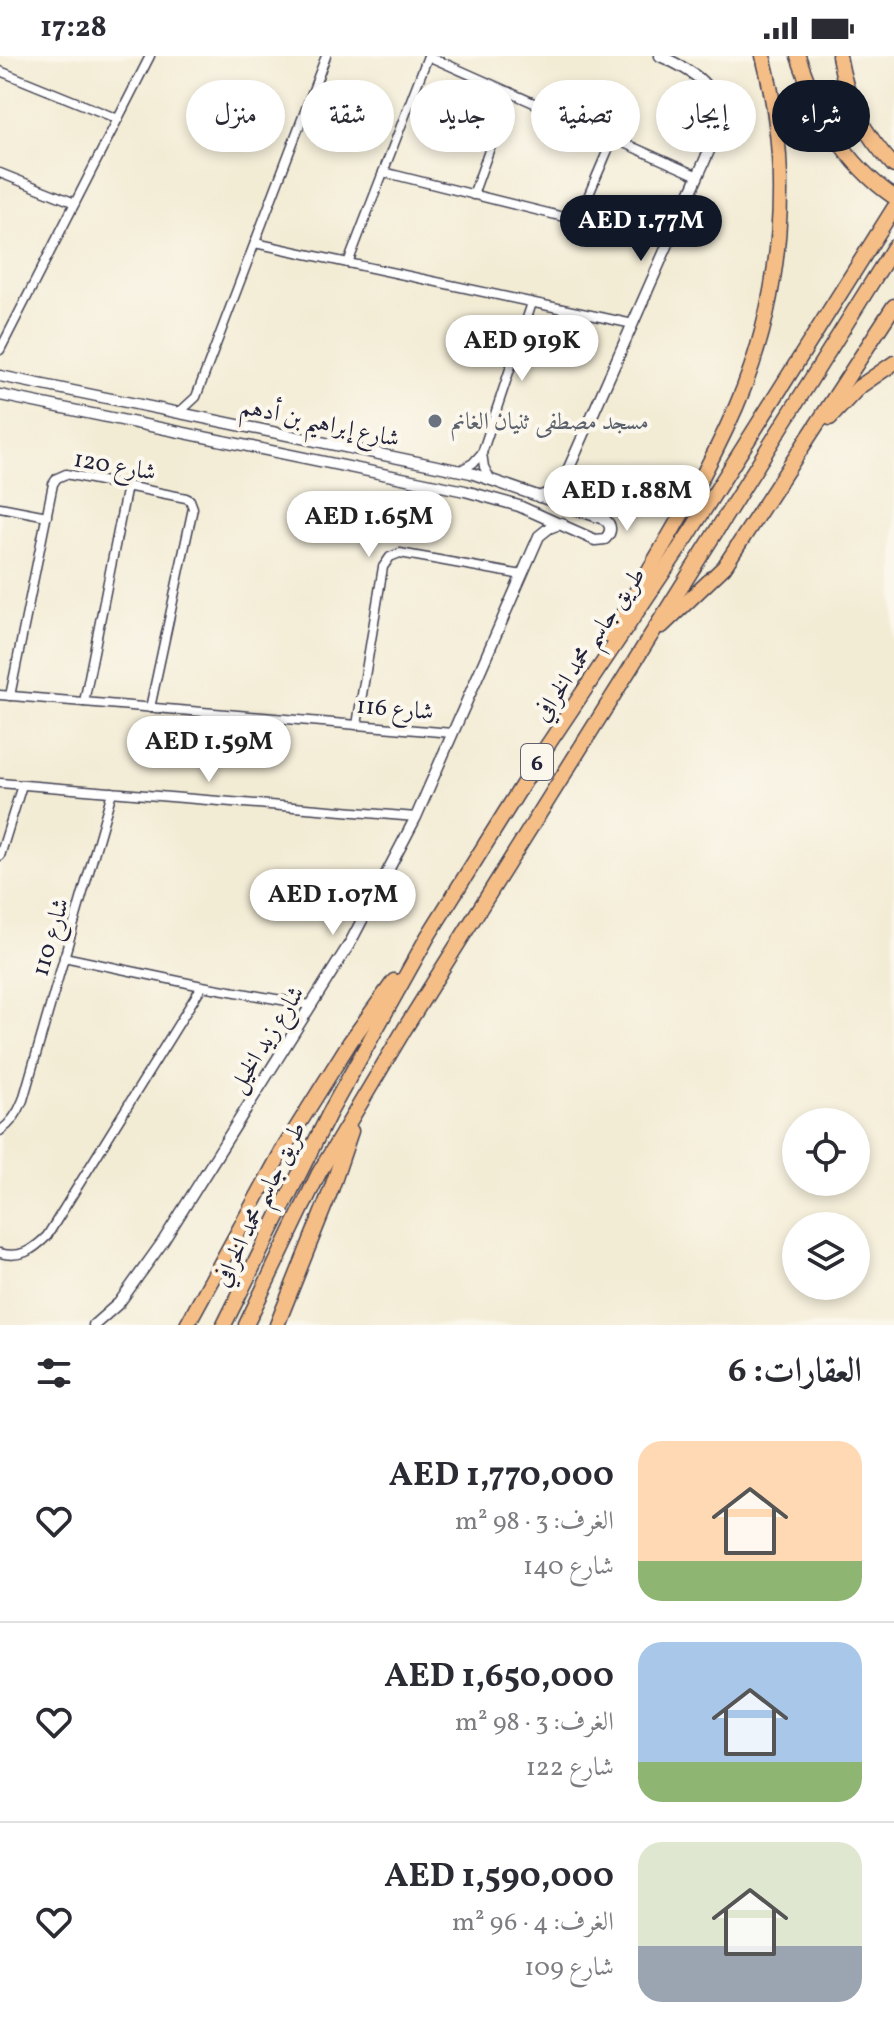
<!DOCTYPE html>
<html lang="ar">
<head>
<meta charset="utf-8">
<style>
	body { margin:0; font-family:Vollkorn,Amiri,serif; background:#f7f7f7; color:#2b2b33; direction:rtl; height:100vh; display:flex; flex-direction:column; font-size:30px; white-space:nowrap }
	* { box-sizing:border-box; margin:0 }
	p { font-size:26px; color:#7c7c81 }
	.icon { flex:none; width:44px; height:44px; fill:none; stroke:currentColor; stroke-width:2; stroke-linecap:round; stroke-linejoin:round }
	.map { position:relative; height:1269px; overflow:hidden; direction:ltr }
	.drawer { display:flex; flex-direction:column; background:#fff; flex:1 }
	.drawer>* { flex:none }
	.banner { position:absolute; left:24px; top:24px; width:846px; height:72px; direction:rtl; display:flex; gap:16px }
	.buttons { position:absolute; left:782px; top:1052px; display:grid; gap:16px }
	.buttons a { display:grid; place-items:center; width:88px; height:88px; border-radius:50%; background:#fff; box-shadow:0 4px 12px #0003; font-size:40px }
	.price { position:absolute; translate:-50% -68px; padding:0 18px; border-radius:28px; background:#fff; color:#222; font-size:26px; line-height:52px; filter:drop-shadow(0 2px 4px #0008) }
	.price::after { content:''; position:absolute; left:50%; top:48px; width:24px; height:18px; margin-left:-12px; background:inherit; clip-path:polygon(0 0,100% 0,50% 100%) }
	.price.selected { background:#111827; color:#fff }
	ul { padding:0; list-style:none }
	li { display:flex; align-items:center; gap:24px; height:200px; padding:0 32px }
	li+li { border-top:2px solid #e1e1e2 }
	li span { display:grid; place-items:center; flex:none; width:224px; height:160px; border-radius:24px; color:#555 }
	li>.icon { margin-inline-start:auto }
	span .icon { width:96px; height:96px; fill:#fffc; stroke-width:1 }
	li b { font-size:34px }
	h2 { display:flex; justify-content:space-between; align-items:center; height:96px; padding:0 32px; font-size:34px }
	.pill { padding:0 28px; border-radius:36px; background:#fff; box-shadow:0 4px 12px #0003; font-size:28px; line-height:72px }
	.pill.selected { background:#111827; color:#fff }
	.status { display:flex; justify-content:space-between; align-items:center; height:56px; padding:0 40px; background:#fff; direction:ltr }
	.status svg { height:22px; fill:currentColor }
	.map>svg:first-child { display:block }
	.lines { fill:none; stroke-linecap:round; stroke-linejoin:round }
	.minor-casing { stroke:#414052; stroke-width:11 }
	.tertiary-casing { stroke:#414052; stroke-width:13 }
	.motorway-casing { stroke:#414052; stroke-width:17 }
	.minor { stroke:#fff; stroke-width:8 }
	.tertiary { stroke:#fff; stroke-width:10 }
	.motorway { stroke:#f6be87; stroke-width:14 }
	.worship-dot { fill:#6b7280; stroke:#fbf7ec; stroke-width:3 }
	.labels { text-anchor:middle; stroke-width:8; stroke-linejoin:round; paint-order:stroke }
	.shield { fill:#fbf7ec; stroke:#636270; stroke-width:2 }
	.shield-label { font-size:22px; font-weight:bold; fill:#22223b }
	.worship-label { font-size:24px; fill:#5b616d; stroke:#fbf7ec; text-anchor:start }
	.street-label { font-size:24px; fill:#22223b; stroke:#fbf7ec }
</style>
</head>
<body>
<div class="status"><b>17:28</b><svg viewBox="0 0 49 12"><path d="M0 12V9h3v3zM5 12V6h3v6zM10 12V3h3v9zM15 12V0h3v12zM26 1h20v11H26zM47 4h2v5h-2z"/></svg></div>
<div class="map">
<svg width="894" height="1269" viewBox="0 0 894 1269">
	<rect width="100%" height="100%" fill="#fbf7ec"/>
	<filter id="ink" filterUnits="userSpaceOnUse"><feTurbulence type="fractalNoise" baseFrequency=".0125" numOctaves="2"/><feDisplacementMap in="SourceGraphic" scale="16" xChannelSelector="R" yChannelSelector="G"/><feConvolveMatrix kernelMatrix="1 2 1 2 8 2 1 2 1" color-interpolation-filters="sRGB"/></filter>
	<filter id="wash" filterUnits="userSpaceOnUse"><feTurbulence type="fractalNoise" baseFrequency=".006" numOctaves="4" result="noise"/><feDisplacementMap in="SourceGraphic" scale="32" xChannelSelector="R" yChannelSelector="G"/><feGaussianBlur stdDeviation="1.8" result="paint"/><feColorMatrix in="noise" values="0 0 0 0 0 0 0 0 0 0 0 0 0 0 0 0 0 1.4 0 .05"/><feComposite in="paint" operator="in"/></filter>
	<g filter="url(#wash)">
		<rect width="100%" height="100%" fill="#f3ecd5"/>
	</g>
	<g filter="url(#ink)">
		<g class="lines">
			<g class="minor-casing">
				<g id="minor">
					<polyline points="428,0 698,120"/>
					<polyline points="0,15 118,63"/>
					<polyline points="383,116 572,163 581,157 613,82"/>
					<polyline points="0,117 75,147"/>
					<polyline points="473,139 510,36"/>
					<polyline points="255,187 633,268"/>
					<polyline points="348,207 428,0"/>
					<polyline points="0,294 150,0"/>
					<polyline points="176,357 183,353 196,341 326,0"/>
					<polyline points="482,397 484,411 491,424"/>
					<polyline points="459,415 473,407 482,397 532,247"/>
					<polyline points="0,451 47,460"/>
					<polyline points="0,639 452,677"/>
					<polyline points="10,640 53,428 57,422 66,418 186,442 190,444 193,452 150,652"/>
					<polyline points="84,646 127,430"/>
					<polyline points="357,669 383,511 390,501 400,497 522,519"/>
					<polyline points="0,727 416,761"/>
					<polyline points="0,800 22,729"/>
					<polyline points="64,901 202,930 310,949"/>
					<path d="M 0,1075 C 12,1067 18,1057 23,1044 L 112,736"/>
					<path d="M 0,1197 C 20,1203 33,1194 47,1180 L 202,930"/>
				</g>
			</g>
			<g class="tertiary-casing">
				<g id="tertiary">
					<path d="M 0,320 L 471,417 L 604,463 C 612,469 612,476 605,483 L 595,484 L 519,450 L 465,435 L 0,339"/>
					<path d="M 539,441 L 555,434 L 565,421 L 698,120 C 704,105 713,89 716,73 C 724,32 692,14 660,0"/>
					<polyline points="94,1269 119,1247 162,1187 350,887 416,761 539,480 549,472 562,467"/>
				</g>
			</g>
			<g class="motorway-casing">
				<g id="motorway">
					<path d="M 798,0 C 817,56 844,107 894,141"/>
					<path d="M 839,0 C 847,45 863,77 894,110"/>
					<polyline points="830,362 859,331 894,307"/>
					<polyline points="662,570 724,511 894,250"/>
					<path d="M 610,580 C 654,505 701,431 736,351 C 783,242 793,115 763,0"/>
					<polyline points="187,1269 282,1095 350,986 394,925"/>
					<polyline points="224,1269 331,1054 428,880 543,696 689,478 894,152"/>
					<polyline points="246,1269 319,1117 407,969 894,191"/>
					<polyline points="277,1269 331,1134 351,1075"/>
				</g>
			</g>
			<use href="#minor" class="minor"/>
			<use href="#tertiary" class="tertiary"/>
			<use href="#motorway" class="motorway"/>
		</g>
	</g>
	<circle class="worship-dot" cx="435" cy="365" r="8"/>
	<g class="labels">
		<rect class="shield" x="521" y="688" width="32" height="36" rx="6"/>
		<g class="shield-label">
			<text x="537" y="714">6</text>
		</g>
		<g class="worship-label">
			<text x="451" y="373">مسجد مصطفى ثنيان الغانم</text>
		</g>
		<g class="street-label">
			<text transform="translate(320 366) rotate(12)" y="8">شارع إبراهيم بن أدهم</text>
			<text transform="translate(115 409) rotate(10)" y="8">شارع 120</text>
			<text transform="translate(589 588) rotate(-56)" y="8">طريق جاسم محمد الخرافي</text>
			<text transform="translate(395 652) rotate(5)" y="8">شارع 116</text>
			<text transform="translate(50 881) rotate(-74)" y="8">شارع 110</text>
			<text transform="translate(266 983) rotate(-58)" y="8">شارع زيد الخيل</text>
			<text transform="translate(259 1148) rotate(-64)" y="8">طريق جاسم محمد الخرافي</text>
		</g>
	</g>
</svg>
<div class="buttons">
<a><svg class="icon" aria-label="locate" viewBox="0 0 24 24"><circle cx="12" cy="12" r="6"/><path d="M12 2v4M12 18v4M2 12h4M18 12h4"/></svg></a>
<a><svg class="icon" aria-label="layers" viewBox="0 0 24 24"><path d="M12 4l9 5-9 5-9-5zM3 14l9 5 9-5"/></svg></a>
</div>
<b class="price selected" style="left:641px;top:207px">AED 1.77M</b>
<b class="price" style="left:522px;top:327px">AED 919K</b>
<b class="price" style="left:627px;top:477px">AED 1.88M</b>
<b class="price" style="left:369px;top:503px">AED 1.65M</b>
<b class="price" style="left:209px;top:728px">AED 1.59M</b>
<b class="price" style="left:333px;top:881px">AED 1.07M</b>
<div class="banner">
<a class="pill selected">شراء</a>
<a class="pill">إيجار</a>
<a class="pill">تصفية</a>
<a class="pill">جديد</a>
<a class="pill">شقة</a>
<a class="pill">منزل</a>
</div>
</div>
<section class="drawer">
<h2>العقارات: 6<svg class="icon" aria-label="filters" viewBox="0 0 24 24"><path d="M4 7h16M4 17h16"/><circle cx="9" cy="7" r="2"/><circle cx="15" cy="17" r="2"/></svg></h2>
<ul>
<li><span style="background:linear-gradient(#ffd9b3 75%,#8fb573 0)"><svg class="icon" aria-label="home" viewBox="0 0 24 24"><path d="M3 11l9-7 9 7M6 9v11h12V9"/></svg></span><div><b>AED 1,770,000</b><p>الغرف: 3 · 98 m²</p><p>شارع 140</p></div><svg class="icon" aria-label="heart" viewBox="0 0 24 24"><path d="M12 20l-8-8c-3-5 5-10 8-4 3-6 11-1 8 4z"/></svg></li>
<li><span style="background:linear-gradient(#a9c7e8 75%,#8fb573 0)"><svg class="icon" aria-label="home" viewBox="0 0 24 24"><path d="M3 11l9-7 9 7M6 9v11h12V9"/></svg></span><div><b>AED 1,650,000</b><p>الغرف: 3 · 98 m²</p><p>شارع 122</p></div><svg class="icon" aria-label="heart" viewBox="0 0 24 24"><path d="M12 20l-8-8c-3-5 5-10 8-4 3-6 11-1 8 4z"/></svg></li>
<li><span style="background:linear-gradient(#dfe7d0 65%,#9aa5b1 0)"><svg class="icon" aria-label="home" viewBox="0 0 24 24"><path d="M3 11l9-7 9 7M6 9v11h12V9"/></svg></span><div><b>AED 1,590,000</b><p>الغرف: 4 · 96 m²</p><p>شارع 109</p></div><svg class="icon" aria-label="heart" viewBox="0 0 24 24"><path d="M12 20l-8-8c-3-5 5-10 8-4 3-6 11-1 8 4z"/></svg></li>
</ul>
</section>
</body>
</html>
